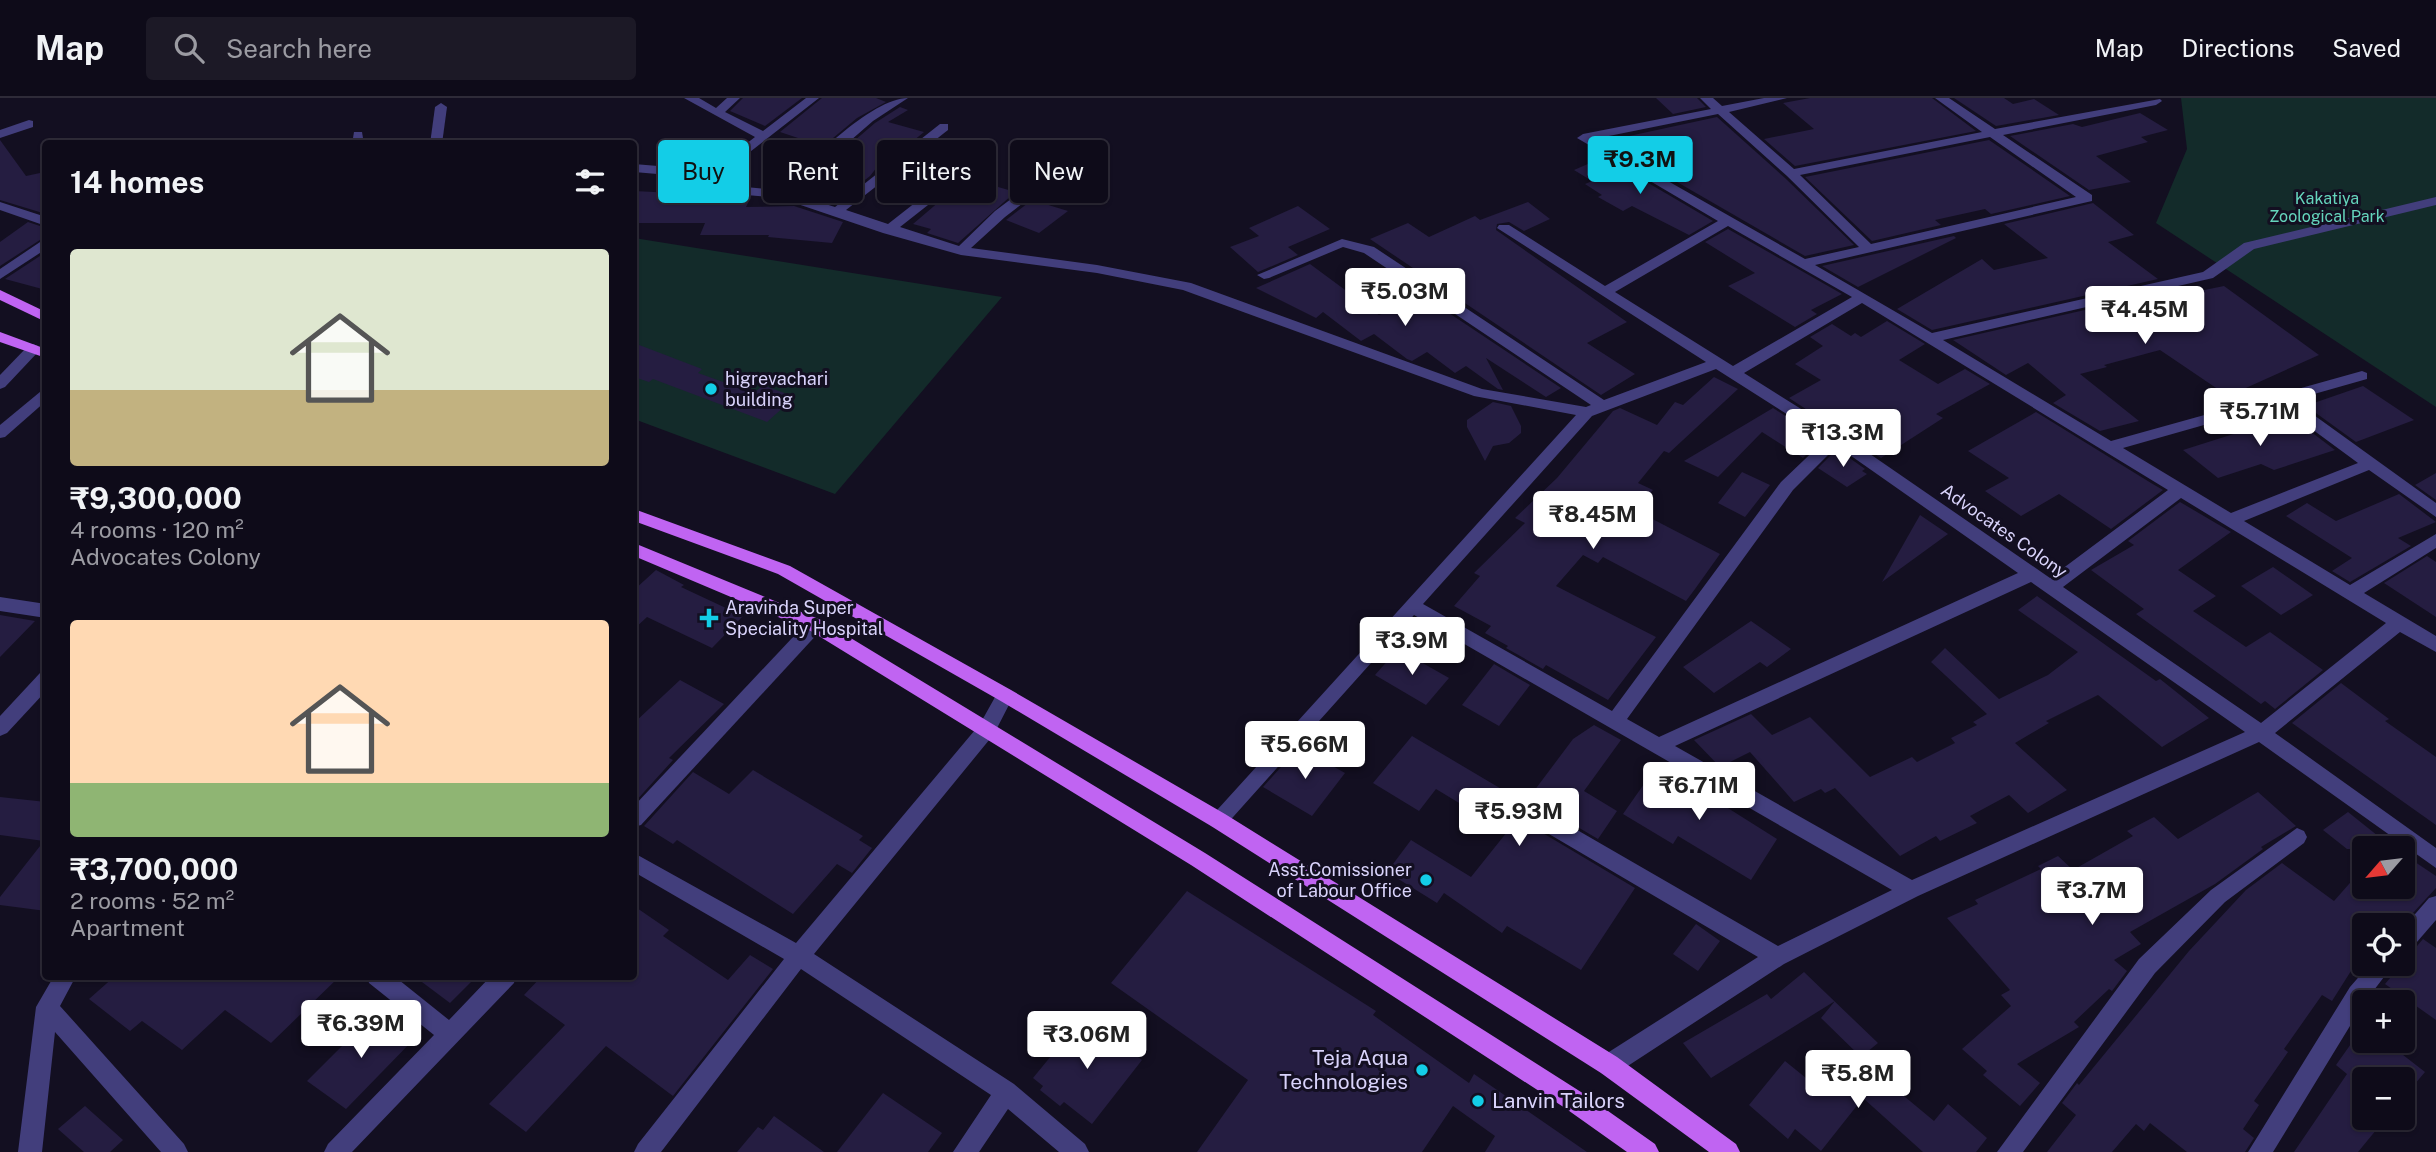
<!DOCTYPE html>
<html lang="en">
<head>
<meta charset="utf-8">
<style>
	body { margin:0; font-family:"Public Sans",sans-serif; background:#1c1926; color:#f1f3f6; height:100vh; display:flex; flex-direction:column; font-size:26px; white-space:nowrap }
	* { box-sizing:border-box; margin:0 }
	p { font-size:23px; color:#9b9ba2 }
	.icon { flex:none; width:38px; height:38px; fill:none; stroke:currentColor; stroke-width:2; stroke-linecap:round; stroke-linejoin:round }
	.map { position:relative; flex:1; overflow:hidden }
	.side { position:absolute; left:42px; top:42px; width:595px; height:840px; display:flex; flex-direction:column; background:#0e0b19; border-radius:7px; box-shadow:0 2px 5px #0004,0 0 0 2px #2e2b38 }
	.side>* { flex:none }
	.hud { position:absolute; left:658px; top:42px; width:665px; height:63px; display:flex; gap:14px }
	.needle { width:46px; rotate:242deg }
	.fabs { position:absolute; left:2352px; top:738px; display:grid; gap:14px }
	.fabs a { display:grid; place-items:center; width:63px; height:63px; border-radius:7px; background:#0e0b19; box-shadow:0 2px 5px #0004,0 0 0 2px #2e2b38; font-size:35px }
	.price { position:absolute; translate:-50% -60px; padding:0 16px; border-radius:7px; background:#fff; color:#222; font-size:23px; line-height:46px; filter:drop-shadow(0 2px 4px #0008) }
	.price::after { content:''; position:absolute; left:50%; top:42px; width:21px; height:16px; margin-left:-10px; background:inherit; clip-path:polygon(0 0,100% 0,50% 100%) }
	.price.active { background:#13cde7; color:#111 }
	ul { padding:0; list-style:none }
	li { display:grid; align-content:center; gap:14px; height:371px; padding:0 28px }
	li span { display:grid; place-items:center; height:217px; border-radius:7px; color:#555 }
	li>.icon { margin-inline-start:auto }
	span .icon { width:126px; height:126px; fill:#fffc; stroke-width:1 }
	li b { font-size:30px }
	h2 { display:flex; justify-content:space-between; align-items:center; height:84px; padding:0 28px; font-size:30px }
	.tag { padding:0 24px; border-radius:7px; background:#0e0b19; box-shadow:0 2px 5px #0004,0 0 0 2px #2e2b38; font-size:24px; line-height:63px }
	.tag.active { background:#13cde7; color:#111 }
	header { display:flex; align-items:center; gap:42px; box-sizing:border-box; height:98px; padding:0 35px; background:#0e0b19; border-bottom:2px solid #2e2b38 }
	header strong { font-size:33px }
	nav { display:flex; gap:38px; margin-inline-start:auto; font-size:24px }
	.search { width:490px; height:63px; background:#1c1926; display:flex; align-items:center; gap:18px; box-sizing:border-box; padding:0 24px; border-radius:7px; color:#9b9ba2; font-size:26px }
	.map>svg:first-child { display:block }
	.green { fill:#132b2a }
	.building { fill:#251d41 }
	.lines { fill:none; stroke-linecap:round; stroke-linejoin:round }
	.minor { fill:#423e7c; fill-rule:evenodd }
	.primary { fill:#c064f2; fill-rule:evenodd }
	.poi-dot { fill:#13cde7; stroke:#130f21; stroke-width:2.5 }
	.labels { text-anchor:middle; stroke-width:6; stroke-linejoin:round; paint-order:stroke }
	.far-park-label { font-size:16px; fill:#65d5bc; stroke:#130f21 }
	.poi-label { font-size:18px; fill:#d9d3fb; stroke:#130f21; text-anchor:start }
	.street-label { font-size:18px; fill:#d9d3fb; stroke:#130f21 }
	.near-poi-label { font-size:21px; fill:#d9d3fb; stroke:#130f21; text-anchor:end }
</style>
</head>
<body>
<header>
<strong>Map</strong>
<div class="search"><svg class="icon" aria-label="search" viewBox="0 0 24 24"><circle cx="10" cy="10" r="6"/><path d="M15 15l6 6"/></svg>Search here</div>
<nav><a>Map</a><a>Directions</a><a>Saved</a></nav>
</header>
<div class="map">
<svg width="2436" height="1054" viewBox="0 0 2436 1054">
	<rect width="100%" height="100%" fill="#130f21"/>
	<g class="green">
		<polygon points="2181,0 2436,0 2436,309 2156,125 2187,51"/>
		<polygon points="634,140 1002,199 835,396 634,321"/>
	</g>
	<g class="building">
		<polygon points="743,0 802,0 765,28 730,13"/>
		<polygon points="822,0 876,0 886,4 857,20 815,55 790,46 798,40 780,34"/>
		<polygon points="1656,0 1697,0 1706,9 1673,16"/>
		<polygon points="1810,0 1932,0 1976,33 1795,68 1764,41 1814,31 1783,5"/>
		<polygon points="1954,0 2004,0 2013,6 2034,1 2059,17 1996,28"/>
		<polygon points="900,9 908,12 888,24 924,34 896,57 888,55 870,78 834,106 804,97 833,61 875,25"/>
		<polygon points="2140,15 2168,32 2141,39 2148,44 2096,58 2131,84 2089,92 2010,38 2073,26 2082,29"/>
		<polygon points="1717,19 1785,80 1854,147 1805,158 1606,43"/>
		<polygon points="0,42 26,78 40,75 42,114 46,112 46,116 0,102"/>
		<polygon points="1989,42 2070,98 1991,116 1985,111 1935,122 1941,127 1872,143 1805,79"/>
		<polygon points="1604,59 1713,123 1689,137 1632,108 1623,113 1598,99 1602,97 1585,86 1592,83 1574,72"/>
		<polygon points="967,80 1012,93 1010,95 1013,96 958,145 927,135 931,131 913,126"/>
		<polygon points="634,93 694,96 689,105 748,105 746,109 794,108 843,124 832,145 768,139 769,137 700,137 705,125 634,125"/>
		<polygon points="1032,102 1068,113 1039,135 1006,122"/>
		<polygon points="1528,104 1550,121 1524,133 1509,124 1497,126 1496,132 1627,224 1587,245 1635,276 1601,297 1370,141 1408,125 1429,139 1475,118 1480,122"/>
		<polygon points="2093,105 2134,137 2108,144 2158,181 1932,232 1897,211 1982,161 1994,172 2048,160 2004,126"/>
		<polygon points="1298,108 1330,131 1288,149 1298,157 1258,174 1230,149 1259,138 1249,130"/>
		<polygon points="28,124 46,130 46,138 0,168 0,144"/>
		<polygon points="1728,131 1842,196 1811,212 1817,216 1795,229 1728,188 1755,175 1705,144"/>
		<polygon points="1954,138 1956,140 1858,189 1822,168"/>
		<polygon points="46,154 46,192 5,181"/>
		<polygon points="1310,166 1379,217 1422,197 1561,290 1546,299 1486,260 1503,292 1498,291 1466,268 1455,275 1427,254 1412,263 1407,261 1374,236 1361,243 1323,214 1316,220 1256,190"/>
		<polygon points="2224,188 2319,257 2228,298 2160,252 2104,267 2107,269 2080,276 2139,323 2100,333 2053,305 2066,297 2028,265 2006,277 1953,242 2173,192 2180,197"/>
		<polygon points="1887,223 1925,246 1899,262 1938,286 1965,271 1990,286 1936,316 1943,320 1881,360 1789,300 1821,282 1795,266 1823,248 1810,239 1832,226 1851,238 1855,235 1861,239"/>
		<polygon points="634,245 702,271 698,275 754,295 763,287 795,299 767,324 653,281 649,284 634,279"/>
		<polygon points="1714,279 1738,291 1669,355 1664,353 1638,385 1653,392 1635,412 1720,456 1695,491 1686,503 1603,459 1598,465 1583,457 1556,488 1656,539 1608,602 1546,567 1543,571 1506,550 1508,548 1485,535 1491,528 1454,508 1480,478 1474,475 1525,425 1515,420 1557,380 1613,313 1620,310 1657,327 1675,304 1683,307"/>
		<polygon points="2363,288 2414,322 2356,344 2309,310 2308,307"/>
		<polygon points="1493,304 1511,308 1521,328 1521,335 1509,345 1493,348 1485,363 1467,329 1467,322"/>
		<polygon points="1773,310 1822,341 1803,360 1762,334 1718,379 1684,363"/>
		<polygon points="2036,314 2151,385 2163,392 2111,431 2059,396 2021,418 1985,393 2009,380 1968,353"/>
		<polygon points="2290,318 2335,352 2274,372 2261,366 2218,380 2183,352"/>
		<polygon points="1837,351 1865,371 1862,373 1867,376 1847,389 1818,370"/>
		<polygon points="1742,374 1770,387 1745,419 1718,405"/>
		<polygon points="2436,375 2436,402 2415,387"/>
		<polygon points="2399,396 2436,424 2398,440 2411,448 2350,484 2332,473 2352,460 2286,418 2307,405 2336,423"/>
		<polygon points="2180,404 2231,434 2178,472 2216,498 2193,513 2246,549 2270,534 2323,572 2275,611 2265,603 2261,606 2136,516 2144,511 2091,472 2134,447 2128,443"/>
		<polygon points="1920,417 1948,436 1882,484"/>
		<polygon points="2427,458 2436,464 2436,519 2384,485"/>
		<polygon points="2273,469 2313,497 2281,517 2241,488"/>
		<polygon points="656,472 684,487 681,489 743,518 712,550 647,519 634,531 634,492"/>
		<polygon points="2037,498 2156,583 2160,581 2209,620 2162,649 2098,597 2046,623 2049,625 2015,645 2067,692 2028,715 2009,697 1970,718 1977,725 1940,743 1936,738 1900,758 1835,690 1825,695 1821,691 1794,704 1750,654 1720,669 1694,642 1751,616 1772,637 1810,619 1870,679 1912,659 1917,664 1955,645 1951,640 1977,627 1973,624 1987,616 1931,564 1945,550 1999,601 2048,577 2078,554 2018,512"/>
		<polygon points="0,517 35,523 0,559"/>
		<polygon points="1751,523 1791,551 1767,569 1760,564 1714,595 1683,569"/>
		<polygon points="1398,551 1449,580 1426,607 1375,577"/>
		<polygon points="1494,566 1530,587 1499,628 1462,607"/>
		<polygon points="680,582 724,606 669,660 673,662 634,705 634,625"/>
		<polygon points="2341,585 2389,621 2385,623 2436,659 2436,727 2292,625"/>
		<polygon points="1594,627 1621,642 1584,693 1617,713 1598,741 1547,711 1531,711 1527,719 1531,728 1635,790 1581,872 1507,828 1502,835 1444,795 1437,805 1387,774 1411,742 1471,779 1507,734 1436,691 1419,713 1373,685 1412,638 1525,705 1573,641"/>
		<polygon points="1299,649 1345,675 1312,718 1263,689"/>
		<polygon points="1658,666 1777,741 1751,782 1678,738 1673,746 1623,716"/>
		<polygon points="753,672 863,738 859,742 872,750 852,775 837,766 793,816 677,742 673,746 644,728 693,674 729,696"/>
		<polygon points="2258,694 2296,728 2261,749 2263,751 2215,786 2130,834 2141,846 2114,862 2127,873 2112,893 2109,891 2074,924 2079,929 2017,966 2040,985 2020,1008 1983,977 1987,973 1962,951 2011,908 2001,897 2010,892 1947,820 1978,806 1975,802 2041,771 2038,768 2058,758 2073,772 2133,738 2127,733 2154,719 2178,741"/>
		<polygon points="0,699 46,704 46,813 0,807 0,799 44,743 0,737"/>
		<polygon points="2348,714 2388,746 2396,751 2347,751 2323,732"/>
		<polygon points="2403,756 2436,778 2436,790 2401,828 2384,828 2364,813 2364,869 2356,865 2332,903 2322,897 2284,951 2288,954 2254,1003 2259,1007 2243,1031 2254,1040 2245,1054 2187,1054 2150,1025 2144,1033 2136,1026 2112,1054 2047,1054 2076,1017 2062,1005 2077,985 2079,987 2189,853 2246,792 2282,765 2334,803 2364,769 2364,789 2403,789"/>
		<polygon points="1187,793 1376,913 1373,917 1469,985 1474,976 1587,1054 1485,1054 1495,1038 1453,1008 1422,1054 1197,1054 1248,982 1111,885"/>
		<polygon points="634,808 669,832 663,838 728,882 750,857 773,871 673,998 606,948 526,1034 489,1006 565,927 524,897 542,878 634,878"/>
		<polygon points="1696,826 1720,843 1698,873 1673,856"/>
		<polygon points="2423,841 2436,850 2436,922 2385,886"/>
		<polygon points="1804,874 1878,945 1861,959 1821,920 1835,903 1711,980 1683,945 1767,896 1771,901"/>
		<polygon points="115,878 340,878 271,945 225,912 182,952 142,923 130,933 89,901"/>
		<polygon points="414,878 477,878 450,905"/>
		<polygon points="377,913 416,939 346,1011 307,983"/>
		<polygon points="1083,919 1142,962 1092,1026 1064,1004 1060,1008 1040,992 1043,988 1033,980"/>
		<polygon points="2353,943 2385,943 2425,974 2403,1000 2403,982 2364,982 2364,1020 2386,1020 2358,1054 2294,1054 2347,976 2336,967"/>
		<polygon points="1857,959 1934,1023 1948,1006 1987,1040 1976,1054 1923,1054 1863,1000 1821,1053 1795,1031 1788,1041 1749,1007 1785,963 1827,997"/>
		<polygon points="883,995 942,1035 928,1054 837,1054"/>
		<polygon points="85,1008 123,1042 110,1054 84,1054 58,1031"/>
		<polygon points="774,1018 824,1054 737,1054 758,1029 763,1032"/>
	</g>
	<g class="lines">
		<g class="minor">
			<path d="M 684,0 L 699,0 L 716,10 L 727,0 L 740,0 L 725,14 L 763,33 L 806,0 L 819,0 L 714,82 L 735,88 L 778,92 C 807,67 871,0 908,0 L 873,23 L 790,95 L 835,109 L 940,26 L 948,26 L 948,32 L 846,112 L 888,126 L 976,57 L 984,57 L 984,63 L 900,129 L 959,148 L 995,113 L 1055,68 L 1063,68 L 1063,74 L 1005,119 L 971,150 L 1097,167 L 1191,185 L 1482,291 L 1586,309 L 1591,307 L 1364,155 L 1343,149 L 1269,180 L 1264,181 L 1257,177 L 1342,141 L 1374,149 L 1604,302 L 1706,264 L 1497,130 L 1499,127 L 1509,127 L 1605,188 L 1718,123 L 1577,40 L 1583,36 L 1711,11 L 1700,0 L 1713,0 L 1722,8 L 1764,0 L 1787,0 L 1729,14 L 1794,71 L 1982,34 L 1935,0 L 1949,0 L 1995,31 L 2160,1 L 2162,3 L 2156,7 L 2003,37 L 2092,97 L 2092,103 L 1815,167 L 1932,235 L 2203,174 L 2244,145 L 2436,99 L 2436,107 L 2254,151 L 2213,180 L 1943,242 L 2111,343 L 2362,273 L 2367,275 L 2367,281 L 2293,302 L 2436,405 L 2436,419 L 2369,372 L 2244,423 L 2350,487 L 2436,436 L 2436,450 L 2364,495 L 2436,538 L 2436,554 L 2400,534 L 2275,635 L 2436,750 L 2436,770 L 2259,644 L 1918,798 L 1784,866 L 1617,975 L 1609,978 L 1601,975 L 1598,967 L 1601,959 L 1758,859 L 1532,726 L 1529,720 L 1532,714 L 1539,712 L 1546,714 L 1778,848 L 1892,792 L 1414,517 L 1225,728 L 1218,730 L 1211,728 L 1208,722 L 1576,317 L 1474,298 L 1183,192 L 1097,175 L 961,157 L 883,135 L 780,100 L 734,96 L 669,77 L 634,74 L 634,66 L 670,69 L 703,79 L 755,39 ZM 1718,16 L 1787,78 L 1859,149 L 1805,161 L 1594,41 ZM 1990,39 L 2076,99 L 1871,146 L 1800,77 ZM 1728,128 L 1852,199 L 1733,268 L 1615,194 ZM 1862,205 L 2168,392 L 2050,480 L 1841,336 L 1744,275 ZM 1716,271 L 1826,341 L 1781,384 L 1612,613 L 1423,506 L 1592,318 ZM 2278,306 L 2358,365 L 2231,415 L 2123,350 ZM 1837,348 L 2018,475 L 1659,639 L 1627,621 L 1793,392 ZM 2181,400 L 2386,525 L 2261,625 L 2063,489 ZM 2031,484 L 2245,634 L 1912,782 L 1675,648 Z"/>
			<polygon points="441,5 447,9 442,46 430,46 435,9"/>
			<polygon points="29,22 33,23 33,29 0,40 0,32"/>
			<polygon points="354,34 362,34 364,46 352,46"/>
			<polygon points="0,104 46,119 46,128 0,112"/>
			<polygon points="46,140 46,151 0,181 0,171"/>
			<polygon points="33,246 38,248 38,254 5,289 0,291 0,277 28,248"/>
			<polygon points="46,289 46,303 5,339 0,340 0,327"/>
			<polygon points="0,499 46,506 46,520 0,513"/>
			<polygon points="815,520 821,522 824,527 821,532 641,727 634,729 634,708 809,522"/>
			<polygon points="46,573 46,593 7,635 0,638 0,618 40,575"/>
			<polygon points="1005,590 1011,592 1014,597 994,636 814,856 1014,986 1085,1046 1089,1054 1059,1054 1008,1011 979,1054 953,1054 991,997 801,871 661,1054 634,1054 638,1046 784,861 634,774 634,755 796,845 980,626 999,592"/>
			<polygon points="2297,730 2304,733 2307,739 2304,745 2225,804 2155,875 2023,1054 1997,1054 2139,861 2211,792"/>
			<polygon points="2436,798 2436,822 2410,852 2403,855 2403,830 2429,800"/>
			<polygon points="2370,866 2394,866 2364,905 2273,1054 2248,1054 2350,889"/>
			<polygon points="54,878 76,878 60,908 184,1046 188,1054 161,1054 55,934 42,1054 18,1054 36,909"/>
			<polygon points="367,878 394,878 449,922 491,878 516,878 514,885 352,1054 324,1054 328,1046 434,937 369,885"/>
		</g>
		<g class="primary">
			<polygon points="0,192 46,214 46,224 0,202"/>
			<polygon points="0,234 46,251 46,260 0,244"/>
			<polygon points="634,411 790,468 1011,592 1225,716 1617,959 1736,1046 1740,1054 1709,1054 1601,975 1211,728 999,602 778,476 634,423"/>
			<polygon points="634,445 821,522 1205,755 1581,994 1655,1046 1659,1054 1627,1054 1565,1010 1191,767 809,532 634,458"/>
		</g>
	</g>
	<g class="poi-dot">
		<circle cx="711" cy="291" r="7"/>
		<path d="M705.5 509.5h7v7h7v7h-7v7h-7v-7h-7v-7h7z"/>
		<circle cx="1426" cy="782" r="7"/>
		<circle cx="1422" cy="972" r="7"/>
		<circle cx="1478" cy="1003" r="7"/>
	</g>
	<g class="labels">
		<g class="far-park-label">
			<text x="2327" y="106">Kakatiya<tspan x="2327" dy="18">Zoological Park</tspan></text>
		</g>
		<g class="poi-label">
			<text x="725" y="287">higrevachari<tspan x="725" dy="21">building</tspan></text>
			<text x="725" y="516">Aravinda Super<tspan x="725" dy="21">Speciality Hospital</tspan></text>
			<text x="1412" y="778" text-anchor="end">Asst.Comissioner<tspan x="1412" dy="21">of Labour Office</tspan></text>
		</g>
		<g class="street-label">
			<text transform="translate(2004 433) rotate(35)" y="6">Advocates Colony</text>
		</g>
		<g class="near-poi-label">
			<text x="1408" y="967">Teja Aqua<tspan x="1408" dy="24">Technologies</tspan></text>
			<text x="1492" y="1010" text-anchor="start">Lanvin Tailors</text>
		</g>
	</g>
</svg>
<div class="fabs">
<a><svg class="needle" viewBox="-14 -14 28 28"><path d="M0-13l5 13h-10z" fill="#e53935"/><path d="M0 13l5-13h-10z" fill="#9b9ba2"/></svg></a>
<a><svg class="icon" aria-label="locate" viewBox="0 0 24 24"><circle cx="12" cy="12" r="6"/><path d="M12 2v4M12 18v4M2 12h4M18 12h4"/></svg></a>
<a>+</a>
<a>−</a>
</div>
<b class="price active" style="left:1640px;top:98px">₹9.3M</b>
<b class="price" style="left:1405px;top:230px">₹5.03M</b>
<b class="price" style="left:2145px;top:248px">₹4.45M</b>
<b class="price" style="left:2260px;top:350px">₹5.71M</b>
<b class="price" style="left:1843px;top:371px">₹13.3M</b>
<b class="price" style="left:1593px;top:453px">₹8.45M</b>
<b class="price" style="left:1412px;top:579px">₹3.9M</b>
<b class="price" style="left:1305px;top:683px">₹5.66M</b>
<b class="price" style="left:1699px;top:724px">₹6.71M</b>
<b class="price" style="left:1519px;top:750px">₹5.93M</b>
<b class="price" style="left:2092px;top:829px">₹3.7M</b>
<b class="price" style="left:361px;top:962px">₹6.39M</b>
<b class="price" style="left:1087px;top:973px">₹3.06M</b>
<b class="price" style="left:1858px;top:1012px">₹5.8M</b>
<div class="hud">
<a class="tag active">Buy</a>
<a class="tag">Rent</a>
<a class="tag">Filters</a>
<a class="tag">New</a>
</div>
<section class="side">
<h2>14 homes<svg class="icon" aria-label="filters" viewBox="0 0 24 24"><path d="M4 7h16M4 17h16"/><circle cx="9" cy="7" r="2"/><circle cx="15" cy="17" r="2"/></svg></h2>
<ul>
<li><span style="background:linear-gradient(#dfe7d0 65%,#c2b280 0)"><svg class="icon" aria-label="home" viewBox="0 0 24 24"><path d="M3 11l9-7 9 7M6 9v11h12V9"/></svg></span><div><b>₹9,300,000</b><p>4 rooms · 120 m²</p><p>Advocates Colony</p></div></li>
<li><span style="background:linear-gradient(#ffd9b3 75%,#8fb573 0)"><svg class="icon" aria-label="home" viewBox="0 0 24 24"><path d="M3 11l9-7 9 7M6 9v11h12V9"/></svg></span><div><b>₹3,700,000</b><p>2 rooms · 52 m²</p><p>Apartment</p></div></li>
</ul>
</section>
</div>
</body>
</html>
